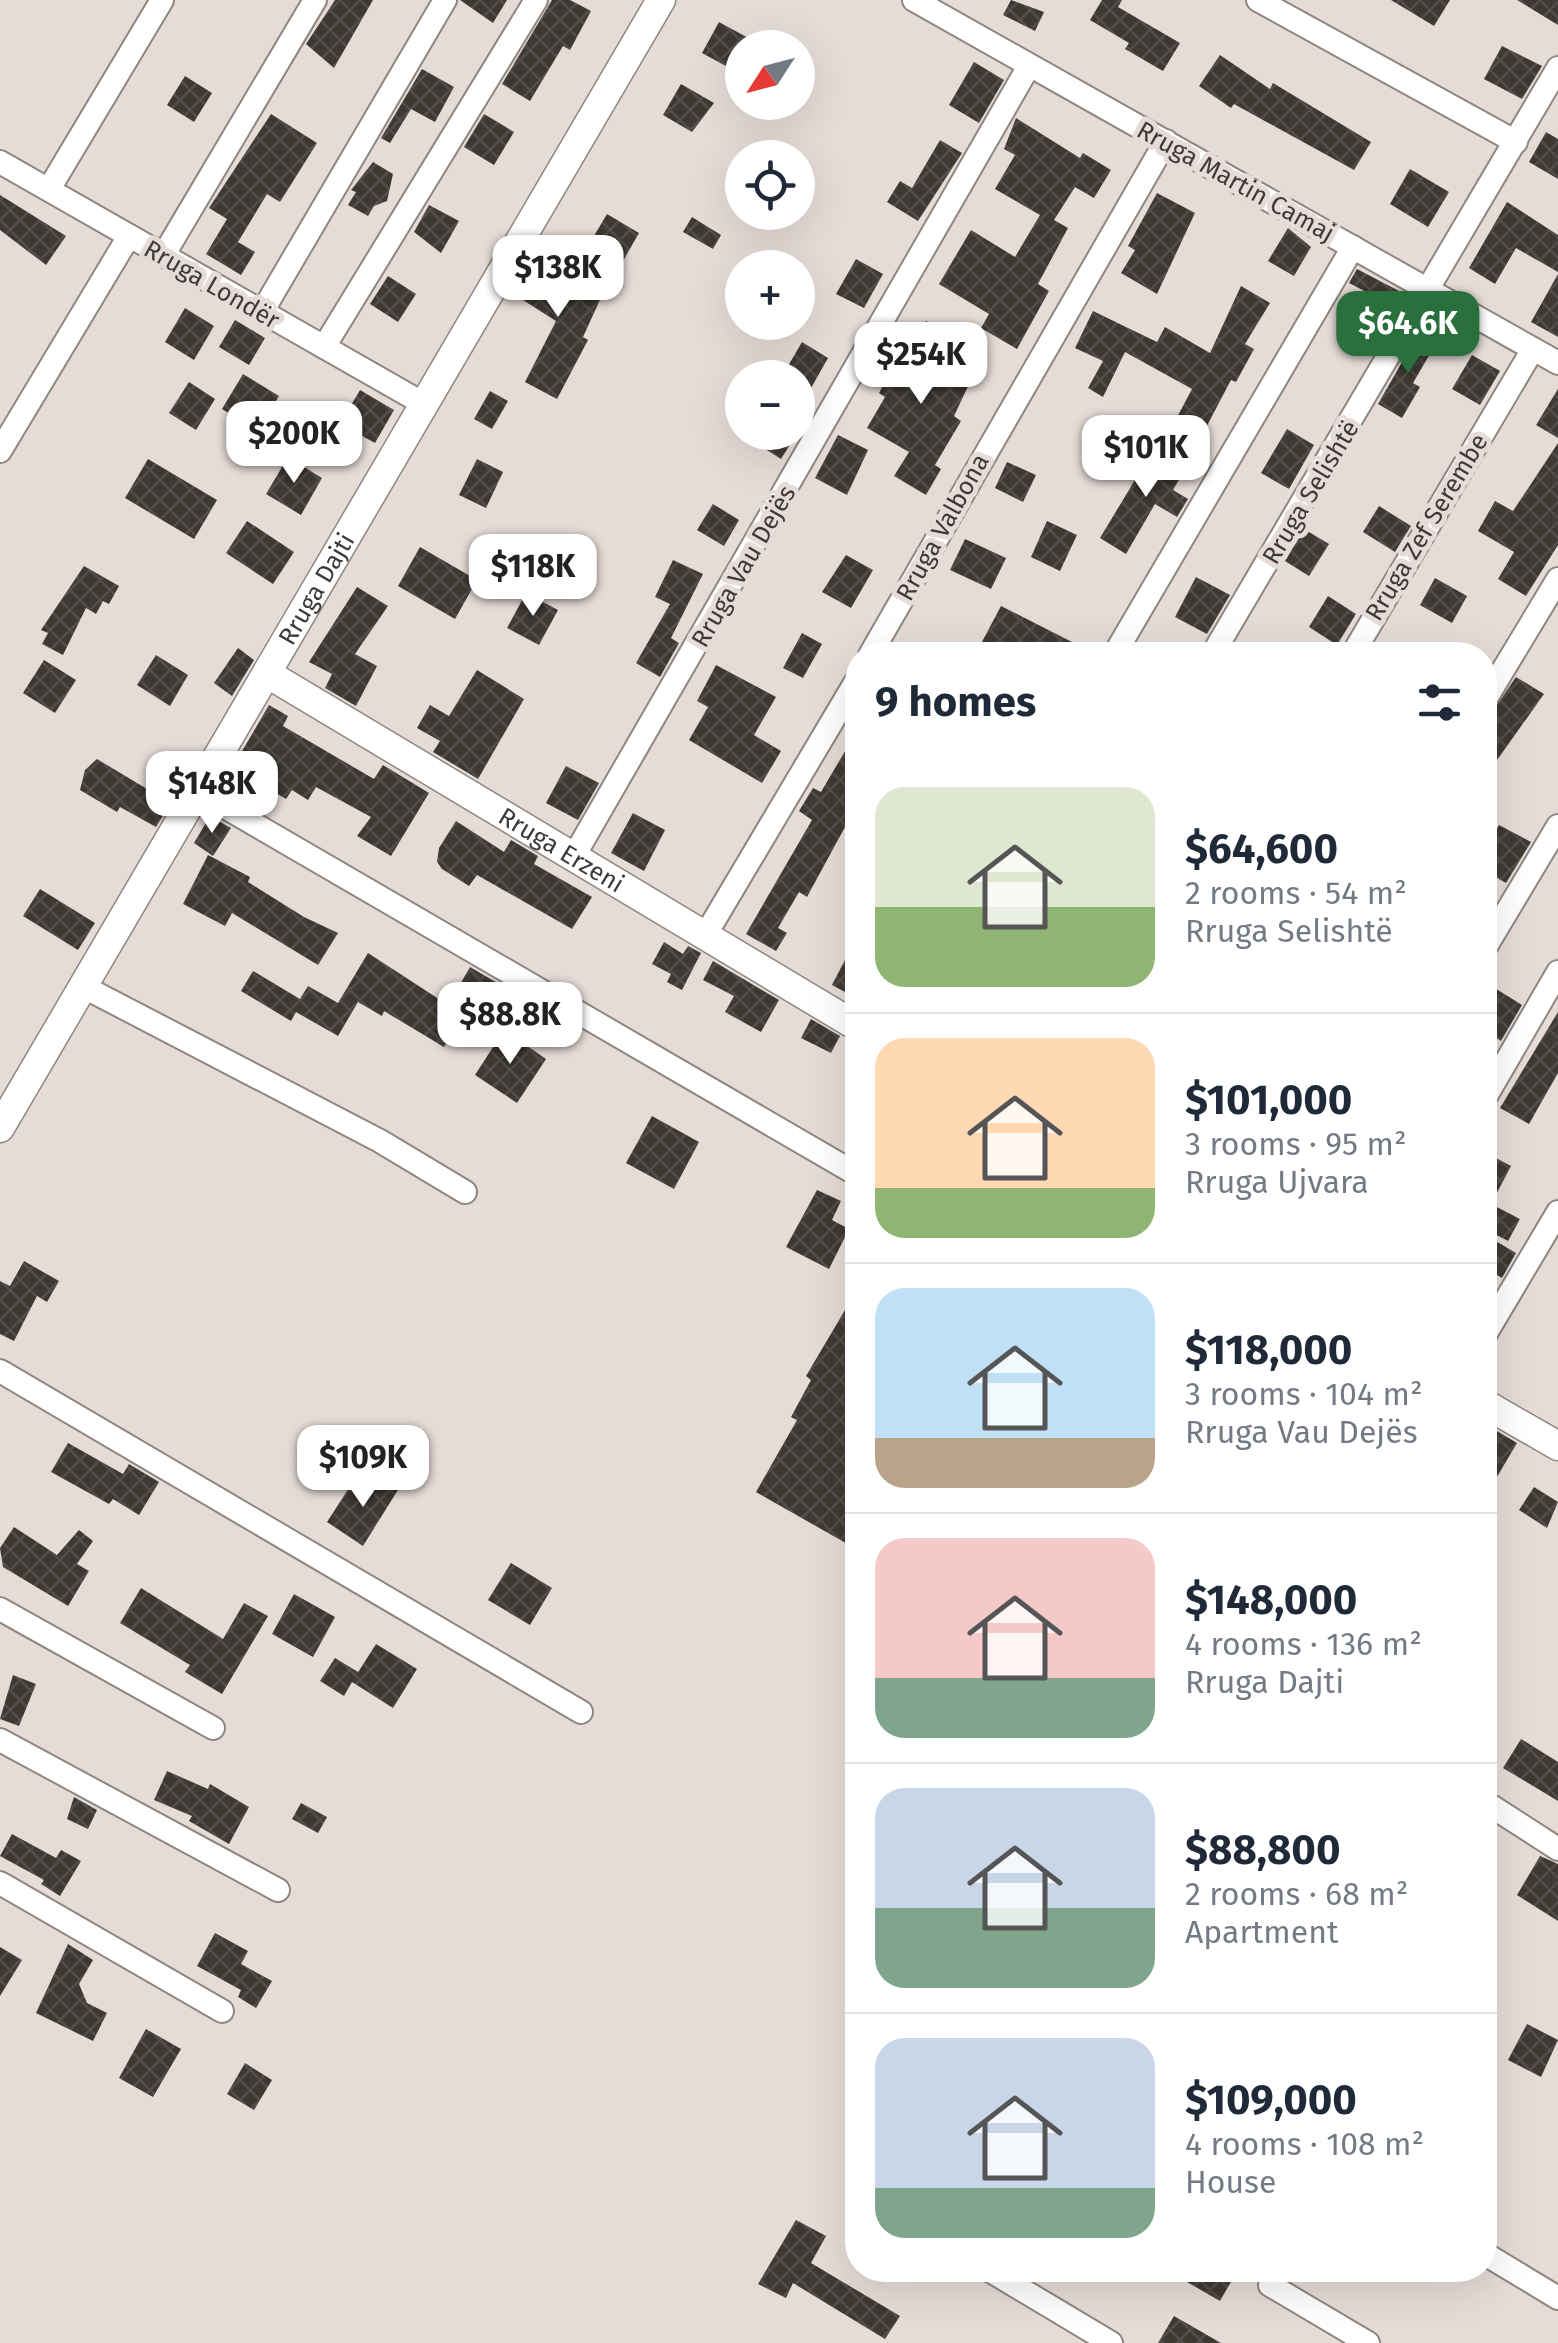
<!DOCTYPE html>
<html lang="en">
<head>
<meta charset="utf-8">
<style>
	body { margin:0; font-family:"Fira Sans",sans-serif; background:#f2f2f3; color:#1f2937; height:100vh; display:flex; flex-direction:column; font-size:38px; white-space:nowrap }
	* { box-sizing:border-box; margin:0 }
	p { font-size:32px; color:#747a83 }
	.icon { flex:none; width:55px; height:55px; fill:none; stroke:currentColor; stroke-width:2; stroke-linecap:round; stroke-linejoin:round }
	.map { position:relative; flex:1; overflow:hidden }
	.details { position:absolute; left:845px; top:642px; width:652px; height:1640px; display:flex; flex-direction:column; background:#fff; border-radius:40px; box-shadow:0 10px 40px #0002 }
	.details>* { flex:none }
	.needle { width:65px; rotate:234deg }
	.buttons { position:absolute; left:725px; top:30px; display:grid; gap:20px }
	.buttons a { display:grid; place-items:center; width:90px; height:90px; border-radius:50%; background:#fff; box-shadow:0 10px 40px #0002; font-size:50px }
	.price { position:absolute; translate:-50% -85px; padding:0 22px; border-radius:20px; background:#fff; color:#222; font-size:32px; line-height:65px; filter:drop-shadow(0 2px 5px #0008) }
	.price::after { content:''; position:absolute; left:50%; top:60px; width:30px; height:22px; margin-left:-15px; background:inherit; clip-path:polygon(0 0,100% 0,50% 100%) }
	.price.active { background:#29703c; color:#fff }
	ul { padding:0; list-style:none }
	li { display:flex; align-items:center; gap:30px; height:250px; padding:0 30px }
	li+li { border-top:2px solid #e0e1e3 }
	li span { display:grid; place-items:center; flex:none; width:280px; height:200px; border-radius:30px; color:#555 }
	li>.icon { margin-inline-start:auto }
	span .icon { width:120px; height:120px; fill:#fffc; stroke-width:1 }
	li b { font-size:42px }
	h2 { display:flex; justify-content:space-between; align-items:center; height:120px; padding:0 30px; font-size:42px }
	.map>svg:first-child { display:block }
	.building { fill:url(#building-cross-hatch) }
	.lines { fill:none; stroke-linecap:round; stroke-linejoin:round }
	.minor-casing { stroke:#8f8680; stroke-width:26 }
	.tertiary-casing { stroke:#8f8680; stroke-width:31 }
	.minor { stroke:#fff; stroke-width:22 }
	.tertiary { stroke:#fff; stroke-width:28 }
	.labels { text-anchor:middle; stroke-width:10; stroke-linejoin:round; paint-order:stroke }
	.street-label { font-size:25px; fill:#3e3a38; stroke:#e6dcd7 }
</style>
</head>
<body>
<div class="map">
<svg width="1558" height="2343" viewBox="0 0 1558 2343">
	<defs>
		<pattern id="building-cross-hatch" width="8" height="8" patternUnits="userSpaceOnUse" patternTransform="scale(2.5)"><rect width="8" height="8" fill="#3f3933"/><path d="M0 0l8 8M0 8l8-8" fill="none" stroke="#534e49"/></pattern>
	</defs>
	<rect width="100%" height="100%" fill="#e6dcd7"/>
	<g class="building">
		<polygon points="335,0 373,0 334,68 306,44"/>
		<polygon points="460,0 507,0 493,23"/>
		<polygon points="552,0 570,0 591,11 570,50 563,46 530,101 502,84"/>
		<polygon points="1011,0 1044,12 1035,31 1003,15"/>
		<polygon points="1102,0 1122,0 1118,7 1180,43 1163,71 1125,49 1129,43 1090,20"/>
		<polygon points="1391,0 1450,0 1434,26"/>
		<polygon points="1517,0 1558,0 1558,25"/>
		<polygon points="719,22 752,40 748,48 742,48 735,71 702,53"/>
		<polygon points="1502,46 1542,66 1522,99 1484,79"/>
		<polygon points="1220,55 1270,89 1273,83 1371,142 1354,170 1234,104 1231,108 1199,86"/>
		<polygon points="974,62 1004,80 979,123 949,105"/>
		<polygon points="422,69 454,87 435,122 411,109 390,143 381,138"/>
		<polygon points="185,76 212,93 194,122 167,105"/>
		<polygon points="681,84 714,103 692,132 663,115"/>
		<polygon points="271,114 317,143 280,202 267,194 238,242 255,252 241,275 206,254 227,219 209,208"/>
		<polygon points="484,114 514,132 494,165 464,147"/>
		<polygon points="1016,118 1080,158 1083,153 1111,170 1094,198 1075,187 1054,220 1068,228 1038,284 1049,291 1017,349 981,328 989,314 939,284 971,230 1015,257 1040,215 995,189 1015,155 1004,149"/>
		<polygon points="1546,132 1558,139 1558,179 1529,162"/>
		<polygon points="940,140 962,153 918,221 887,202 900,181 912,188"/>
		<polygon points="373,162 393,174 387,201 374,206 368,216 348,205 356,192 351,190"/>
		<polygon points="1410,169 1449,192 1428,227 1390,204"/>
		<polygon points="1157,193 1195,213 1157,294 1121,273 1135,250 1128,246"/>
		<polygon points="0,195 66,236 46,265 0,230"/>
		<polygon points="1507,202 1558,235 1558,272 1516,248 1495,284 1469,268"/>
		<polygon points="429,205 459,221 441,253 414,232"/>
		<polygon points="607,214 639,233 623,261 591,241"/>
		<polygon points="692,217 721,235 713,249 683,232"/>
		<polygon points="1288,228 1311,247 1294,276 1268,261"/>
		<polygon points="535,254 604,291 583,337 588,340 557,399 525,382 556,321 512,293"/>
		<polygon points="856,259 883,274 864,308 836,294"/>
		<polygon points="1357,269 1401,292 1391,310 1396,313 1377,346 1355,334 1376,297 1349,283"/>
		<polygon points="1558,274 1558,337 1531,322"/>
		<polygon points="388,276 416,294 398,322 370,304"/>
		<polygon points="1241,286 1270,303 1245,344 1254,349 1236,382 1231,380 1201,437 1174,423 1192,389 1125,352 1103,397 1088,388 1103,361 1075,348 1093,311 1157,342 1165,327 1210,353"/>
		<polygon points="185,308 214,326 194,360 165,342"/>
		<polygon points="235,320 265,338 249,365 219,347"/>
		<polygon points="926,321 955,338 939,364 971,380 954,416 961,421 935,465 941,469 926,495 894,476 909,452 867,428 885,397 879,393 892,369 896,371"/>
		<polygon points="1421,329 1438,340 1413,383 1420,387 1402,418 1378,404"/>
		<polygon points="802,342 828,358 798,411 798,378 781,378"/>
		<polygon points="1472,355 1500,371 1480,405 1452,389"/>
		<polygon points="243,374 279,396 258,431 222,409"/>
		<polygon points="189,382 215,399 196,430 169,413"/>
		<polygon points="1558,389 1558,438 1536,425"/>
		<polygon points="360,390 394,410 375,443 333,420 343,402 350,407"/>
		<polygon points="490,391 508,401 492,429 474,419"/>
		<polygon points="1287,429 1314,445 1289,489 1261,473"/>
		<polygon points="738,432 798,432 781,459"/>
		<polygon points="838,435 868,450 847,495 815,478"/>
		<polygon points="1558,443 1558,545 1526,596 1498,579 1514,552 1478,531 1495,501 1513,511"/>
		<polygon points="1153,450 1186,468 1173,490 1188,499 1177,517 1155,504 1126,554 1100,538"/>
		<polygon points="288,457 322,478 301,515 266,494"/>
		<polygon points="148,459 217,500 194,539 125,498"/>
		<polygon points="477,459 503,472 486,508 459,495"/>
		<polygon points="1007,462 1036,475 1023,502 995,488"/>
		<polygon points="713,504 739,520 724,546 697,530"/>
		<polygon points="1379,506 1411,526 1395,552 1363,532"/>
		<polygon points="247,521 294,552 273,584 226,553"/>
		<polygon points="1047,521 1077,535 1060,571 1031,557"/>
		<polygon points="1304,529 1329,544 1309,576 1285,561"/>
		<polygon points="965,539 1006,558 991,589 950,570"/>
		<polygon points="420,547 477,580 455,619 398,586"/>
		<polygon points="846,555 873,570 851,608 822,592"/>
		<polygon points="673,560 703,574 671,638 679,643 660,677 636,663 670,604 655,597"/>
		<polygon points="84,566 119,586 109,604 103,601 96,614 86,608 63,655 42,644 48,633 41,630"/>
		<polygon points="1196,577 1230,595 1207,634 1175,617"/>
		<polygon points="1435,578 1467,596 1452,623 1420,605"/>
		<polygon points="357,587 388,606 355,654 377,666 356,706 325,688 332,674 309,662"/>
		<polygon points="526,593 558,610 539,645 507,628"/>
		<polygon points="1328,596 1356,614 1337,645 1309,627"/>
		<polygon points="1001,606 1072,642 1065,655 1033,655 1017,647 1013,655 975,655"/>
		<polygon points="802,633 822,644 803,678 783,668"/>
		<polygon points="238,648 254,660 232,696 214,683"/>
		<polygon points="156,655 188,675 170,706 137,685"/>
		<polygon points="44,660 76,680 55,713 23,693"/>
		<polygon points="716,665 776,697 754,735 781,751 762,783 689,740 708,707 697,701"/>
		<polygon points="477,670 524,699 478,779 433,752 440,741 417,728 430,705 449,716"/>
		<polygon points="1516,677 1544,694 1485,777 1485,722"/>
		<polygon points="269,705 288,716 283,726 374,779 383,765 429,793 391,856 357,836 371,817 316,787 308,800 292,790 286,799 250,778 240,794 223,784"/>
		<polygon points="858,729 858,803 807,897 799,892 778,928 787,933 776,951 746,934 812,820 799,811 813,788 821,792"/>
		<polygon points="97,759 152,792 173,799 156,827 120,807 117,812 80,790 85,770"/>
		<polygon points="566,766 599,783 578,820 546,803"/>
		<polygon points="633,813 665,830 644,871 611,853"/>
		<polygon points="210,816 231,828 213,856 194,843"/>
		<polygon points="456,821 504,852 511,840 538,856 534,864 592,897 572,929 477,875 469,886 442,869 437,862 439,848"/>
		<polygon points="1499,825 1531,842 1506,883 1485,871 1485,851"/>
		<polygon points="208,855 250,877 248,882 304,917 338,933 318,965 232,913 225,926 183,904"/>
		<polygon points="40,889 95,923 78,950 23,916"/>
		<polygon points="858,935 858,999 832,985"/>
		<polygon points="664,942 683,954 688,946 701,953 682,990 667,982 671,974 652,964"/>
		<polygon points="368,953 448,1005 470,967 506,988 490,1015 470,1003 444,1047 384,1011 382,1016 358,1002 338,1036 296,1012 291,1021 241,991 253,971 300,999 308,986 338,1003"/>
		<polygon points="713,961 779,1000 761,1032 725,1012 734,996 703,980"/>
		<polygon points="1485,982 1522,1005 1501,1041 1485,1031"/>
		<polygon points="1558,1012 1558,1073 1529,1124 1500,1108"/>
		<polygon points="811,1019 840,1036 831,1053 801,1038"/>
		<polygon points="504,1030 546,1059 517,1103 475,1075"/>
		<polygon points="652,1116 699,1142 674,1189 626,1163"/>
		<polygon points="1485,1152 1511,1166 1491,1204 1520,1219 1508,1241 1485,1229"/>
		<polygon points="817,1190 841,1201 832,1220 849,1229 829,1269 786,1247"/>
		<polygon points="1494,1240 1516,1253 1502,1278 1485,1268 1485,1255"/>
		<polygon points="24,1261 59,1281 47,1302 37,1296 14,1341 0,1334 0,1281 10,1286"/>
		<polygon points="858,1288 858,1550 756,1492 797,1420 791,1417 811,1380 806,1376"/>
		<polygon points="1485,1424 1517,1443 1485,1497"/>
		<polygon points="68,1443 123,1474 129,1464 159,1482 139,1515 113,1499 109,1504 51,1472"/>
		<polygon points="385,1474 401,1485 363,1546 327,1522 349,1488 367,1499"/>
		<polygon points="1534,1487 1558,1502 1547,1528 1519,1510"/>
		<polygon points="14,1527 57,1555 79,1530 93,1541 77,1564 89,1571 68,1606 3,1567 0,1548"/>
		<polygon points="511,1563 552,1588 530,1625 488,1600"/>
		<polygon points="141,1588 223,1639 244,1603 268,1616 222,1694 185,1672 190,1665 120,1623"/>
		<polygon points="294,1594 335,1617 313,1657 272,1634"/>
		<polygon points="376,1644 417,1669 393,1708 352,1682 344,1696 320,1681 335,1658 358,1672 355,1677"/>
		<polygon points="13,1675 36,1684 19,1726 0,1719"/>
		<polygon points="1521,1739 1558,1762 1558,1801 1503,1768"/>
		<polygon points="167,1771 208,1789 210,1784 249,1807 229,1844 189,1821 192,1816 154,1800"/>
		<polygon points="74,1797 97,1810 88,1829 67,1819"/>
		<polygon points="301,1803 327,1817 318,1833 292,1819"/>
		<polygon points="12,1834 56,1858 61,1850 81,1861 60,1896 41,1884 44,1880 0,1856"/>
		<polygon points="1540,1856 1558,1864 1558,1921 1517,1895"/>
		<polygon points="215,1933 248,1951 241,1964 272,1981 256,2008 238,1997 241,1990 197,1966"/>
		<polygon points="68,1944 93,1960 79,1984 87,2003 107,2013 93,2041 36,2013"/>
		<polygon points="0,1947 22,1960 0,1996"/>
		<polygon points="1527,2024 1558,2040 1541,2077 1508,2060"/>
		<polygon points="146,2029 181,2049 153,2097 119,2078"/>
		<polygon points="245,2063 272,2080 254,2110 227,2094"/>
		<polygon points="796,2220 826,2236 811,2263 900,2316 885,2339 793,2283 786,2298 758,2284"/>
		<polygon points="1194,2270 1215,2270 1232,2280 1220,2301 1187,2282"/>
		<polygon points="1174,2316 1221,2343 1158,2343"/>
	</g>
	<g class="lines">
		<g class="minor-casing">
			<g id="minor">
				<polyline points="914,0 1558,363"/>
				<polyline points="1258,0 1516,142"/>
				<polyline points="0,162 424,404"/>
				<polyline points="55,179 162,0"/>
				<polyline points="163,256 315,0"/>
				<polyline points="262,312 445,0"/>
				<polyline points="324,347 536,0"/>
				<polyline points="0,451 129,236"/>
				<polyline points="870,655 1166,141"/>
				<polyline points="1114,655 1353,247"/>
				<polyline points="1212,655 1558,68"/>
				<polyline points="1352,655 1533,349"/>
				<polyline points="1485,700 1558,579"/>
				<polyline points="199,792 858,1175"/>
				<polyline points="574,856 1029,66"/>
				<polyline points="706,934 858,678"/>
				<polyline points="1485,948 1558,826"/>
				<polyline points="84,987 380,1141 465,1192"/>
				<polyline points="1485,1098 1558,972"/>
				<polyline points="1485,1335 1558,1212"/>
				<polyline points="0,1371 581,1712"/>
				<polyline points="0,1609 213,1728"/>
				<polyline points="0,1740 278,1890"/>
				<polyline points="1485,1802 1558,1849"/>
				<polyline points="0,1883 222,2011"/>
				<polyline points="1485,2254 1558,2298"/>
				<polyline points="989,2270 1111,2343"/>
				<polyline points="1270,2285 1368,2343"/>
			</g>
		</g>
		<g class="tertiary-casing">
			<g id="tertiary">
				<path id="s1" d="M 268,674 L 858,1027"/>
				<path id="s2" d="M 0,1128 L 661,0"/>
				<polyline points="1485,1404 1558,1446"/>
			</g>
		</g>
		<use href="#minor" class="minor"/>
		<use href="#tertiary" class="tertiary"/>
	</g>
	<g class="labels">
		<g class="street-label">
			<text transform="translate(1236 181) rotate(29)" y="9">Rruga Martin Camaj</text>
			<text transform="translate(212 284) rotate(30)" y="9">Rruga Londër</text>
			<text transform="translate(1310 492) rotate(-59)" y="9">Rruga Selishtë</text>
			<text transform="translate(942 527) rotate(-61)" y="9">Rruga Valbona</text>
			<text transform="translate(1426 527) rotate(-59)" y="9">Rruga Zef Serembe</text>
			<text transform="translate(743 566) rotate(-60)" y="9">Rruga Vau Dejës</text>
			<text dy="9" stroke="none"><textPath href="#s2" startOffset="625">Rruga Dajti</textPath></text>
			<text dy="9" stroke="none"><textPath href="#s1" startOffset="342">Rruga Erzeni</textPath></text>
		</g>
	</g>
</svg>
<div class="buttons">
<a><svg class="needle" viewBox="-14 -14 28 28"><path d="M0-13l5 13h-10z" fill="#e53935"/><path d="M0 13l5-13h-10z" fill="#747a83"/></svg></a>
<a><svg class="icon" aria-label="locate" viewBox="0 0 24 24"><circle cx="12" cy="12" r="6"/><path d="M12 2v4M12 18v4M2 12h4M18 12h4"/></svg></a>
<a>+</a>
<a>−</a>
</div>
<b class="price" style="left:558px;top:320px">$138K</b>
<b class="price active" style="left:1408px;top:376px">$64.6K</b>
<b class="price" style="left:921px;top:407px">$254K</b>
<b class="price" style="left:294px;top:486px">$200K</b>
<b class="price" style="left:1146px;top:500px">$101K</b>
<b class="price" style="left:533px;top:619px">$118K</b>
<b class="price" style="left:212px;top:836px">$148K</b>
<b class="price" style="left:510px;top:1067px">$88.8K</b>
<b class="price" style="left:363px;top:1510px">$109K</b>
<section class="details">
<h2>9 homes<svg class="icon" aria-label="filters" viewBox="0 0 24 24"><path d="M4 7h16M4 17h16"/><circle cx="9" cy="7" r="2"/><circle cx="15" cy="17" r="2"/></svg></h2>
<ul>
<li><span style="background:linear-gradient(#dfe7d0 60%,#8fb573 0)"><svg class="icon" aria-label="home" viewBox="0 0 24 24"><path d="M3 11l9-7 9 7M6 9v11h12V9"/></svg></span><div><b>$64,600</b><p>2 rooms · 54 m²</p><p>Rruga Selishtë</p></div></li>
<li><span style="background:linear-gradient(#ffd9b3 75%,#8fb573 0)"><svg class="icon" aria-label="home" viewBox="0 0 24 24"><path d="M3 11l9-7 9 7M6 9v11h12V9"/></svg></span><div><b>$101,000</b><p>3 rooms · 95 m²</p><p>Rruga Ujvara</p></div></li>
<li><span style="background:linear-gradient(#bfe0f5 75%,#b9a48a 0)"><svg class="icon" aria-label="home" viewBox="0 0 24 24"><path d="M3 11l9-7 9 7M6 9v11h12V9"/></svg></span><div><b>$118,000</b><p>3 rooms · 104 m²</p><p>Rruga Vau Dejës</p></div></li>
<li><span style="background:linear-gradient(#f6c9c9 70%,#7fa58c 0)"><svg class="icon" aria-label="home" viewBox="0 0 24 24"><path d="M3 11l9-7 9 7M6 9v11h12V9"/></svg></span><div><b>$148,000</b><p>4 rooms · 136 m²</p><p>Rruga Dajti</p></div></li>
<li><span style="background:linear-gradient(#c9d6e8 60%,#7fa58c 0)"><svg class="icon" aria-label="home" viewBox="0 0 24 24"><path d="M3 11l9-7 9 7M6 9v11h12V9"/></svg></span><div><b>$88,800</b><p>2 rooms · 68 m²</p><p>Apartment</p></div></li>
<li><span style="background:linear-gradient(#c9d6e8 75%,#7fa58c 0)"><svg class="icon" aria-label="home" viewBox="0 0 24 24"><path d="M3 11l9-7 9 7M6 9v11h12V9"/></svg></span><div><b>$109,000</b><p>4 rooms · 108 m²</p><p>House</p></div></li>
</ul>
</section>
</div>
</body>
</html>
